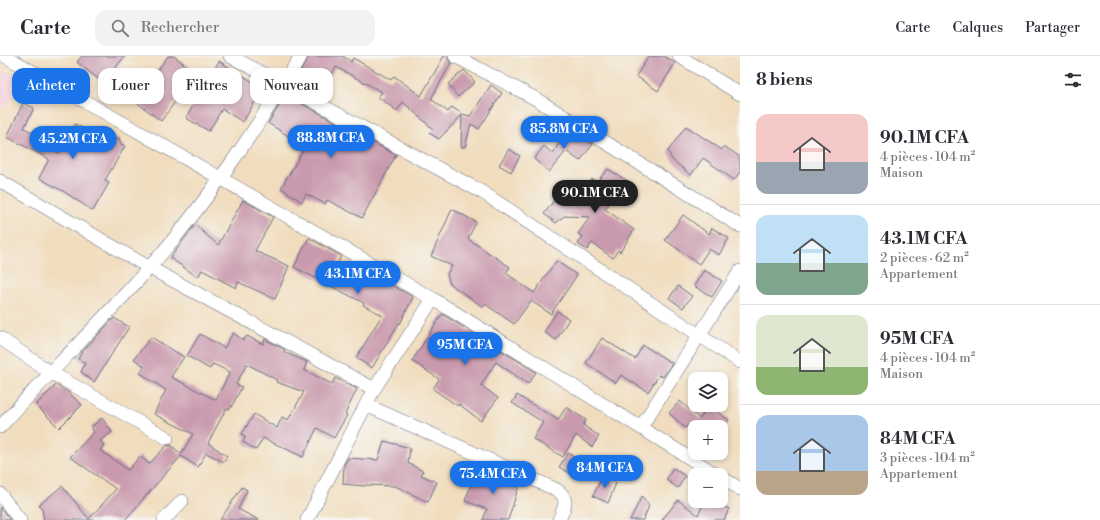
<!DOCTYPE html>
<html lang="fr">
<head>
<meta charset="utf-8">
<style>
	body { margin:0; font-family:"Libre Bodoni",serif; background:#f2f2f3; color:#2b2b33; height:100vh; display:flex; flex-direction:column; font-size:15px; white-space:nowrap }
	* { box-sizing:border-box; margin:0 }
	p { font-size:13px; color:#7c7c81 }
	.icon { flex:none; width:22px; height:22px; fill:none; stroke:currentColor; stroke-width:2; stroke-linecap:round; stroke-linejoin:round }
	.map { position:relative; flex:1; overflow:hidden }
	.drawer { display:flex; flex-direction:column; background:#fff; width:360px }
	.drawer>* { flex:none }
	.banner { position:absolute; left:12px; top:12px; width:380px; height:36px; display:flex; gap:8px }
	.controls { position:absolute; left:688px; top:316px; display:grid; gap:8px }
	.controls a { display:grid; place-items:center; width:40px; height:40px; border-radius:8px; background:#fff; box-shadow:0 2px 6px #0003; font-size:20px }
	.price { position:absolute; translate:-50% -34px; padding:0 9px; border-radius:14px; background:#1a73e8; color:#fff; font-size:13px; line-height:26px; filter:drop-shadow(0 1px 2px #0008) }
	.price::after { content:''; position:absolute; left:50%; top:24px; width:12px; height:9px; margin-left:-6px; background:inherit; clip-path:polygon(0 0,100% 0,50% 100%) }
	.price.active { background:#222; color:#fff }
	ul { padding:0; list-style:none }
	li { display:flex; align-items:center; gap:12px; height:100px; padding:0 16px }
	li+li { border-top:1px solid #e1e1e2 }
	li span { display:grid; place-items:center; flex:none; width:112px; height:80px; border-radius:12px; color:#555 }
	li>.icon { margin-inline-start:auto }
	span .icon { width:48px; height:48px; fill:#fffc; stroke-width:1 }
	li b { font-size:17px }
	h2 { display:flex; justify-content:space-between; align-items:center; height:48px; padding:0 16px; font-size:17px }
	.pill { padding:0 14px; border-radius:12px; background:#fff; box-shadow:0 2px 6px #0003; font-size:14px; line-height:36px }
	.pill.active { background:#1a73e8; color:#fff }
	header { display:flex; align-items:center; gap:24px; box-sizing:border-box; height:56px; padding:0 20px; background:#fff; border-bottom:1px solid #e1e1e2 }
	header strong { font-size:19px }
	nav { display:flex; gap:22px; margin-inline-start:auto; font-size:14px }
	.search { width:280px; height:36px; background:#f2f2f3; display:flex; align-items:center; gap:10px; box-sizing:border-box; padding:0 14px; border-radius:12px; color:#7c7c81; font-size:15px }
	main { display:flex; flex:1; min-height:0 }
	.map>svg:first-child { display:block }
	.built { fill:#f5cfdc }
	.building { fill:#c99aad }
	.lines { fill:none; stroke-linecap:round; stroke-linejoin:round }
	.street-casing { stroke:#666c80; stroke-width:14 }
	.street { stroke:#fff; stroke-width:13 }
</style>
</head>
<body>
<header>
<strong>Carte</strong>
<div class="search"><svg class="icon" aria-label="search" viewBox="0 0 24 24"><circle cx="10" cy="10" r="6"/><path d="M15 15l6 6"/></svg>Rechercher</div>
<nav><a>Carte</a><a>Calques</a><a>Partager</a></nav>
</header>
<main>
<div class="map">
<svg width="740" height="464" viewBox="0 0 740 464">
	<rect width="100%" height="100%" fill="#f6f6f2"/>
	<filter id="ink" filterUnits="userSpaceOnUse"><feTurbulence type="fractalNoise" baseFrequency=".025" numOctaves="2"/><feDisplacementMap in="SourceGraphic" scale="8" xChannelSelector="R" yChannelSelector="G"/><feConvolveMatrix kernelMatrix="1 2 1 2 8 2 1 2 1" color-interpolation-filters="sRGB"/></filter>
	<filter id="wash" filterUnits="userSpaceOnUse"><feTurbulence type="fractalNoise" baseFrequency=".012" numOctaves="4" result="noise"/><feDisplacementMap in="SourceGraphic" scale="16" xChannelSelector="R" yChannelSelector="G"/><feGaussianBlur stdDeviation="0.9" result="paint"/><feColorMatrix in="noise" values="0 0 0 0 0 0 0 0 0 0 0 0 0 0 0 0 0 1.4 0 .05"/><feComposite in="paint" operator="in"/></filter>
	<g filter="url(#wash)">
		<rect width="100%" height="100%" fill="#f1ddbe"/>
		<polygon class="built" points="0,14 29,24 0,55"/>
		<g id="blocks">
			<g class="building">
				<polygon points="82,0 125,0 103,27 77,6"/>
				<polygon points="168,0 174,0 196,17 161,65 135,45"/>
				<polygon points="309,0 343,0 351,6 353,2 391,24 394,20 421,40 444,0 447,0 451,7 431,43 448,56 452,51 462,58 470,60 491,29 502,37 479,73 471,68 465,91 461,91 462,59 439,83 429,77 433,73 403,46 397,55 378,41 382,36 336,11 319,39 294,26"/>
				<polygon points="649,0 664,0 675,7 658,35 636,20"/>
				<polygon points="219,5 263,32 243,66 222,53 209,75 186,62"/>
				<polygon points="464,14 475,26 458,41 448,28"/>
				<polygon points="286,39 396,99 362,162 327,144 325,148 306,138 302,146 281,132 305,91 268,67"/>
				<polygon points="23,47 34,52 24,72 42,81 39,87 59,97 75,68 99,81 103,76 115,83 119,82 121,88 125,90 105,124 109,127 93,155 63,135 39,122 49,103 7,81"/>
				<polygon points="686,70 722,94 724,90 740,101 740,116 734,124 703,102 691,119 672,104 668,95"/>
				<polygon points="570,74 593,88 580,105 566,95 549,116 534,103 544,90 553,98 563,80"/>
				<polygon points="509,93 520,100 511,116 499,109"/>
				<polygon points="608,113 628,125 605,153 634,174 620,196 618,194 613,202 592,187 587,194 578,188 583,181 578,178 590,161 564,160 556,167 544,158 564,131 579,142 592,123 597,126"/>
				<polygon points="243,144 273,161 255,195 289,210 275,243 238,226 236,232 202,214 198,221 170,202 195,169 218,189"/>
				<polygon points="452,153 476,166 468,183 510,211 506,217 534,237 556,205 577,219 551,258 531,245 514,268 485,248 483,251 450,228 447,218 452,210 431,200"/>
				<polygon points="683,159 709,178 712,172 729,182 719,199 709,193 699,208 665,184"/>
				<polygon points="309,182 341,200 337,208 374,227 377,221 413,241 400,268 399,267 372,312 356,302 382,259 363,249 364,247 294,211"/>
				<polygon points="704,214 722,225 712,241 694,230"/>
				<polygon points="678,230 692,240 683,252 669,242"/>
				<polygon points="557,255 569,263 556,284 544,276"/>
				<polygon points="442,258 536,316 528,328 496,306 481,329 498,342 481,365 459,348 458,350 433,333 439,323 412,305"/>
				<polygon points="114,262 129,271 94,326 81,316 85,307 78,303 82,296"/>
				<polygon points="233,277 243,284 247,280 263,288 265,283 285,294 284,296 307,306 304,314 332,328 335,322 357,333 345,358 347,359 334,382 317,372 303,401 263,382 256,394 243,386 245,381 242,378 254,358 277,372 282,361 288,364 304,336 276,326 277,324 247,308 236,328 242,331 230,353 226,353 208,387 227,400 224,406 206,397 198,411 181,400 125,464 44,464 42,453 39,449 62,430 89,463 116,433 70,401 94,376 91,371 102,362 112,376 100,385 104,389 100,394 128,414 140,400 149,408 166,390 171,389 181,398 193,378 154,358 166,334 140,317 144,310 134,303 151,281 184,301 171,321 216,344 230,316 213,308 210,313 187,300 200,278 224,292"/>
				<polygon points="602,282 635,303 643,289 672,307 663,321 659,319 648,336 621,319 616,327 586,307"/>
				<polygon points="56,329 68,336 82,349 59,372 36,349"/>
				<polygon points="517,339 558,364 566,351 586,364 583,369 599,380 592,391 576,379 563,401 533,383 543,366 512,347"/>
				<polygon points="680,345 700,363 708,350 729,364 724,371 691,371 688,369 685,372 669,357"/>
				<polygon points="384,385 410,392 408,407 423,415 421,419 437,426 428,446 395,430 366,429 365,430 343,428 344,409 348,402 378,404"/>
				<polygon points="568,397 583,407 575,420 559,411"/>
				<polygon points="477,412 500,421 501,418 512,423 519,429 508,464 483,464 487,453 465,445"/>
				<polygon points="673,412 685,420 678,432 666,424"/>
				<polygon points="603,419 616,427 608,447 593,440"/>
				<polygon points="242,431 247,434 238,453 259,464 220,464"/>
				<polygon points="642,440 649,450 643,464 630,464"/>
				<polygon points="678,444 698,459 705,445 714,445 729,453 724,464 662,464"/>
				<polygon points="0,451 10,464 0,464"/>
			</g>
		</g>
	</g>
	<g filter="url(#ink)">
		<use href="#blocks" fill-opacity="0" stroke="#666c80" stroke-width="1"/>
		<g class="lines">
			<g class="street-casing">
				<g id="street">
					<polyline points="5,0 433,243 717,419"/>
					<polyline points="230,0 482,136 740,306"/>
					<polyline points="455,0 536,43 740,170"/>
					<polyline points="679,0 740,38"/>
					<polyline points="0,125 150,212 374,333"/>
					<polyline points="0,282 50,316 167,382"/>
					<path d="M 366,349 L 557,434 C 570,443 564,452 559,464"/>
					<path d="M 0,371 C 49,317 101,266 149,212 C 207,147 255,74 301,0"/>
					<polyline points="641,371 740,215"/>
					<polyline points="721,421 740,433"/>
					<polyline points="0,438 20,464"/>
					<polyline points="164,464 182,445"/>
					<polyline points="307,464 374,333 433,243"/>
				</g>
			</g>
			<use href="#street" class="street"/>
		</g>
	</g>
</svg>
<div class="controls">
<a><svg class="icon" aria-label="layers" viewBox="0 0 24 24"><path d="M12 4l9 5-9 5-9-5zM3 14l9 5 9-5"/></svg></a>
<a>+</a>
<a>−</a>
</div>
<b class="price" style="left:564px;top:94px">85.8M CFA</b>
<b class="price" style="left:331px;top:103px">88.8M CFA</b>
<b class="price" style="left:73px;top:104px">45.2M CFA</b>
<b class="price active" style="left:595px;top:158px">90.1M CFA</b>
<b class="price" style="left:358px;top:239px">43.1M CFA</b>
<b class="price" style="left:465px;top:310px">95M CFA</b>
<b class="price" style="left:605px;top:433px">84M CFA</b>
<b class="price" style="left:493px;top:439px">75.4M CFA</b>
<div class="banner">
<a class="pill active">Acheter</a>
<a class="pill">Louer</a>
<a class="pill">Filtres</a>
<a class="pill">Nouveau</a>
</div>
</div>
<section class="drawer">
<h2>8 biens<svg class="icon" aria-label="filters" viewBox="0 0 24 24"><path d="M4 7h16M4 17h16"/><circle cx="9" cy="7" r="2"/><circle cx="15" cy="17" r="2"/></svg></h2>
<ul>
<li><span style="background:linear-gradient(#f6c9c9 60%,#9aa5b1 0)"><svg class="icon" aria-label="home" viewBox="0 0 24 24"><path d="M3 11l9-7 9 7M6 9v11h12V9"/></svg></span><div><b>90.1M CFA</b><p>4 pièces · 104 m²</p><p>Maison</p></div></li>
<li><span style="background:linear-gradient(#bfe0f5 60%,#7fa58c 0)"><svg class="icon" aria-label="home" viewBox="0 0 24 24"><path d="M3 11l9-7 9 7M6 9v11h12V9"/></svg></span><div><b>43.1M CFA</b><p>2 pièces · 62 m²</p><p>Appartement</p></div></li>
<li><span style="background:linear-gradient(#dfe7d0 65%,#8fb573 0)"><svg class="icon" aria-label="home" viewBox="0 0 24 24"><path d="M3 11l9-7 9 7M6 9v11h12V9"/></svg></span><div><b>95M CFA</b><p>4 pièces · 104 m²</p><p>Maison</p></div></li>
<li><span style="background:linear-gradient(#a9c7e8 70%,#b9a48a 0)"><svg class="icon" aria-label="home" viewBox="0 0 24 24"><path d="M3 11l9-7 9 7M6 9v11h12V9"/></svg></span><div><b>84M CFA</b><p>3 pièces · 104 m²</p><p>Appartement</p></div></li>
</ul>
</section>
</main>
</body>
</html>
